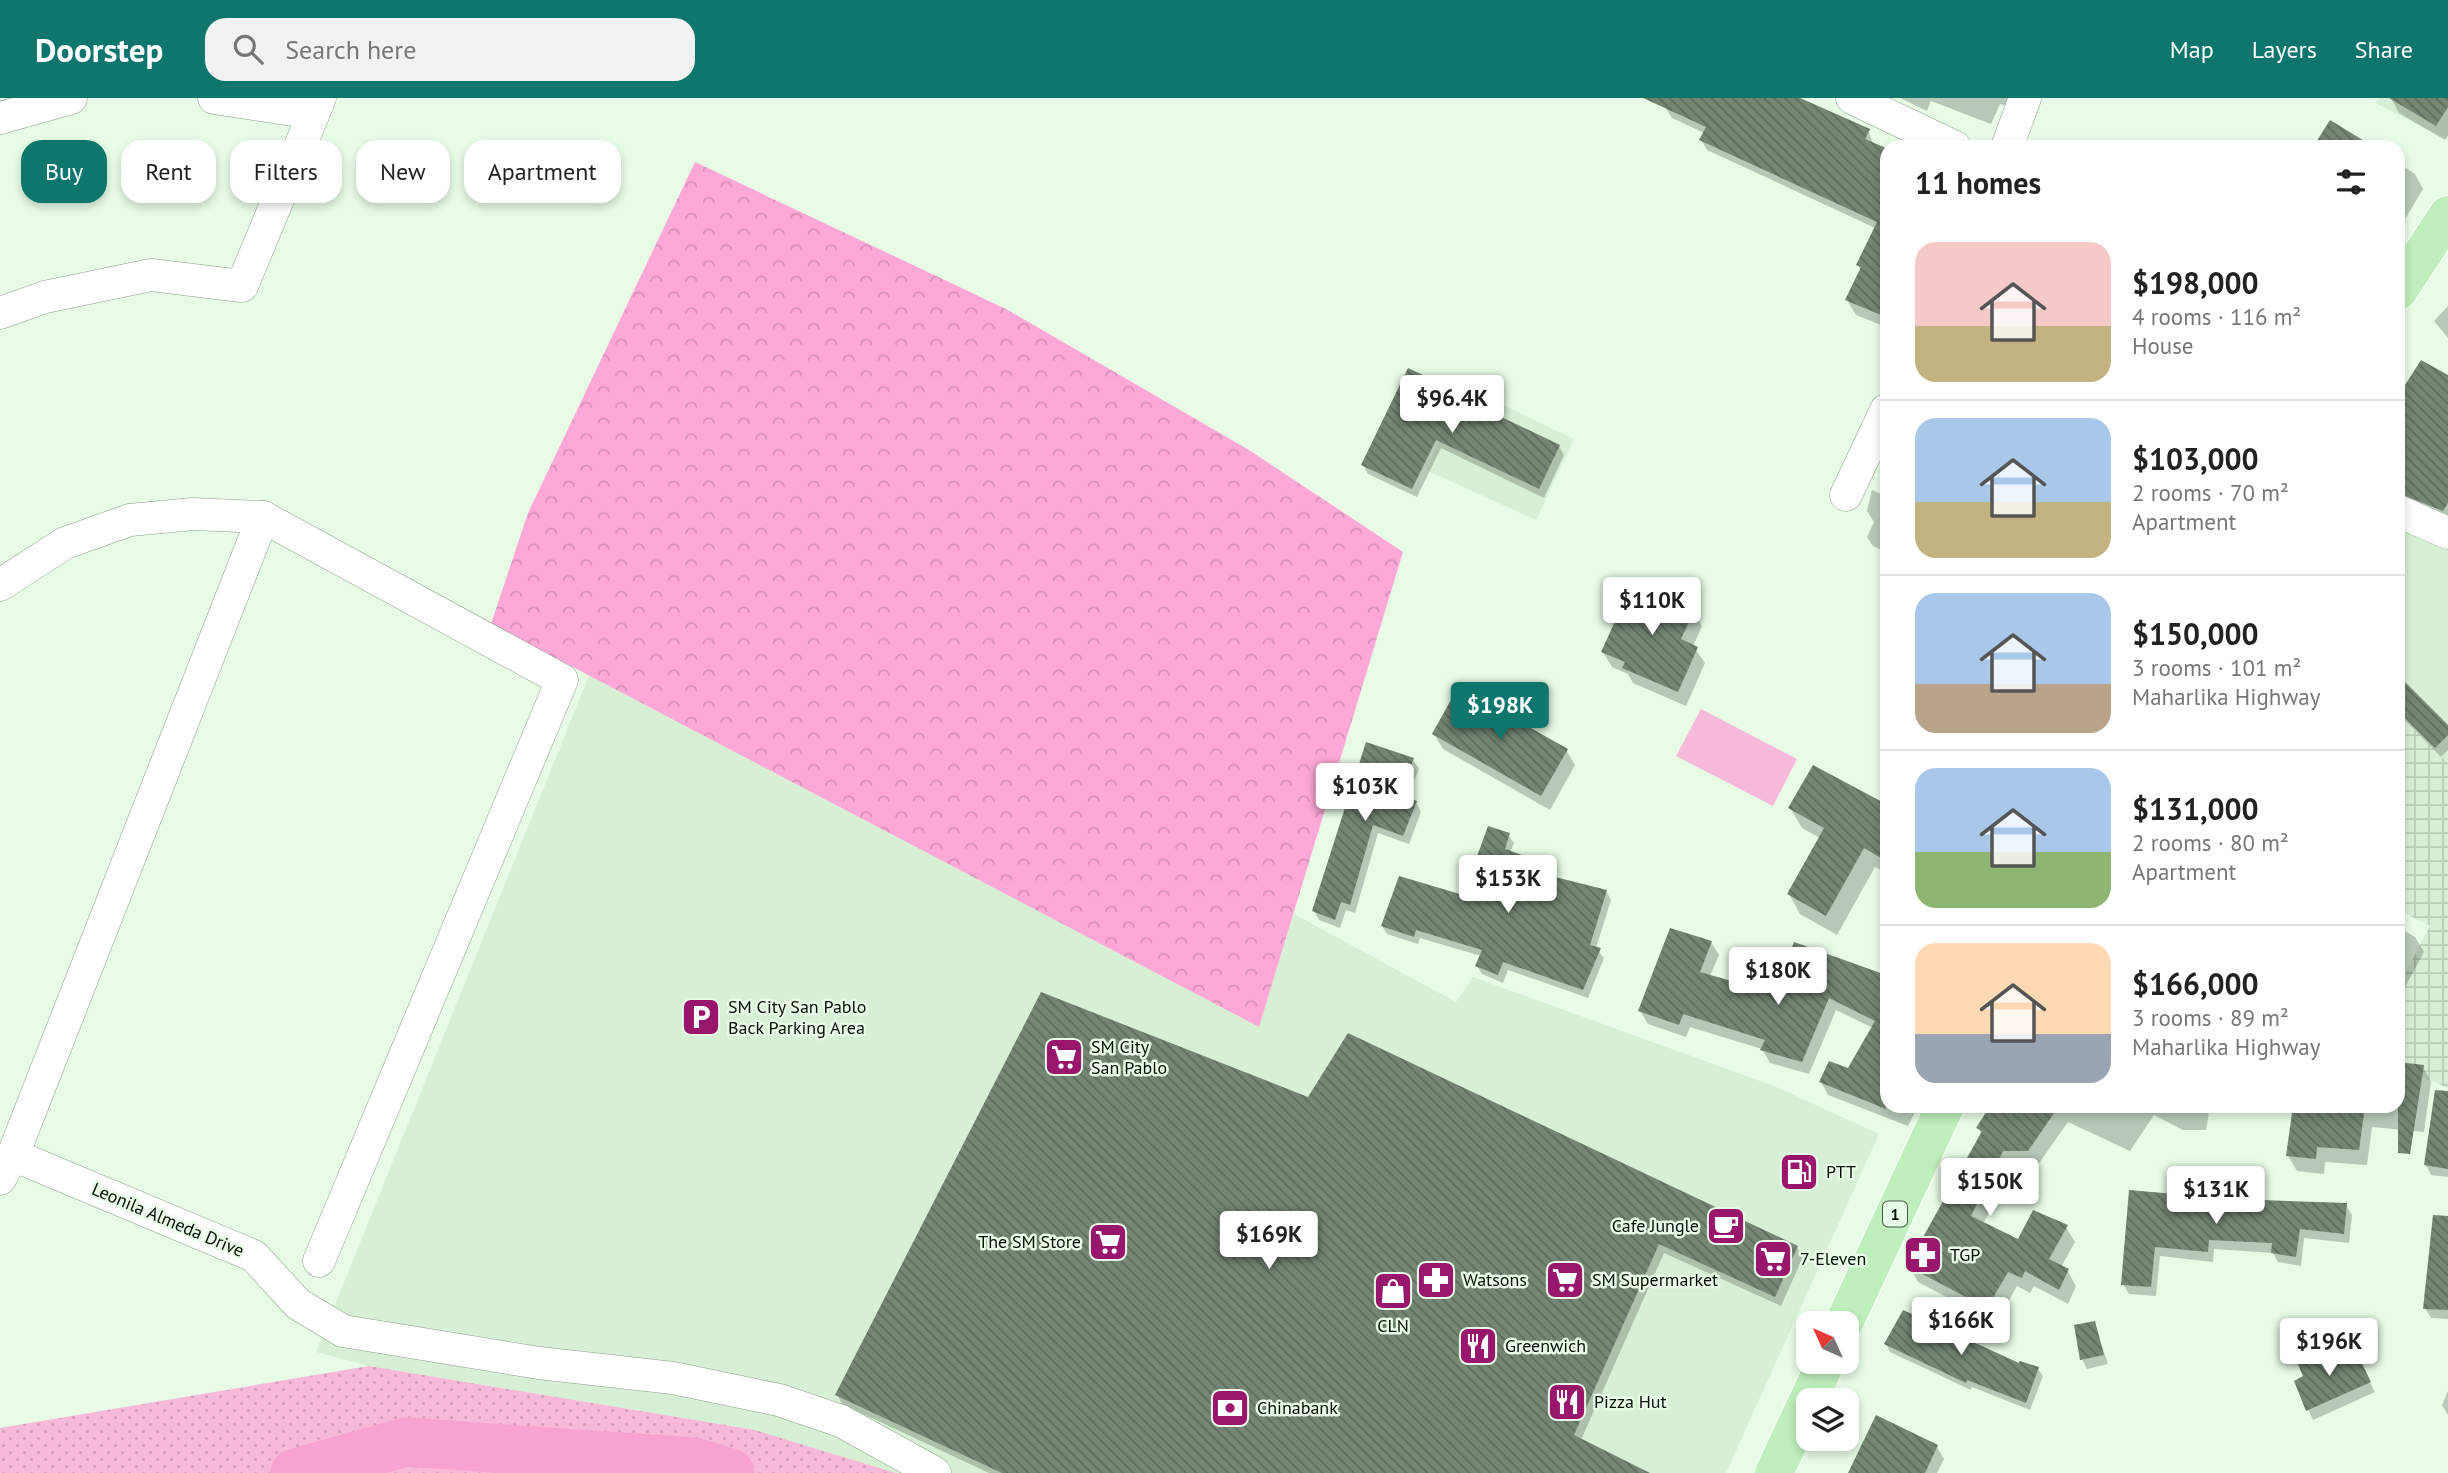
<!DOCTYPE html>
<html lang="en">
<head>
<meta charset="utf-8">
<style>
	body { margin:0; font-family:"PT Sans",sans-serif; background:#f2f2f2; color:#222; height:100vh; display:flex; flex-direction:column; font-size:26px; white-space:nowrap }
	* { box-sizing:border-box; margin:0 }
	p { font-size:23px; color:#767676 }
	.icon { flex:none; width:38px; height:38px; fill:none; stroke:currentColor; stroke-width:2; stroke-linecap:round; stroke-linejoin:round }
	.map { position:relative; flex:1; overflow:hidden }
	.side { position:absolute; left:1880px; top:42px; width:525px; height:973px; display:flex; flex-direction:column; background:#fff; border-radius:21px; box-shadow:0 4px 10px #0003 }
	.side>* { flex:none }
	.hud { position:absolute; left:21px; top:42px; width:665px; height:63px; display:flex; gap:14px }
	.needle { width:46px; rotate:315deg }
	.tools { position:absolute; left:1796px; top:1213px; display:grid; gap:14px }
	.tools a { display:grid; place-items:center; width:63px; height:63px; border-radius:14px; background:#fff; box-shadow:0 4px 10px #0003; font-size:35px }
	.price { position:absolute; translate:-50% -60px; padding:0 16px; border-radius:7px; background:#fff; color:#222; font-size:23px; line-height:46px; filter:drop-shadow(0 2px 4px #0008) }
	.price::after { content:''; position:absolute; left:50%; top:42px; width:21px; height:16px; margin-left:-10px; background:inherit; clip-path:polygon(0 0,100% 0,50% 100%) }
	.price.on { background:#0f766e; color:#fff }
	ul { padding:0; list-style:none }
	li { display:flex; align-items:center; gap:21px; height:175px; padding:0 35px }
	li+li { border-top:2px solid #e0e0e0 }
	li span { display:grid; place-items:center; flex:none; width:196px; height:140px; border-radius:21px; color:#555 }
	li>.icon { margin-inline-start:auto }
	span .icon { width:84px; height:84px; fill:#fffc; stroke-width:1 }
	li b { font-size:30px }
	h2 { display:flex; justify-content:space-between; align-items:center; height:84px; padding:0 35px; font-size:30px }
	.tag { padding:0 24px; border-radius:21px; background:#fff; box-shadow:0 4px 10px #0003; font-size:24px; line-height:63px }
	.tag.on { background:#0f766e; color:#fff }
	header { display:flex; align-items:center; gap:42px; box-sizing:border-box; height:98px; padding:0 35px; background:#0f766e; color:#fff }
	header strong { font-size:33px }
	nav { display:flex; gap:38px; margin-inline-start:auto; font-size:24px }
	.search { width:490px; height:63px; background:#f2f2f2; display:flex; align-items:center; gap:18px; box-sizing:border-box; padding:0 24px; border-radius:21px; color:#767676; font-size:26px }
	.map>svg:first-child { display:block }
	.built { fill:#d7f0d5 }
	.industrial { fill:url(#industrial-grid) }
	.grass { fill:url(#grass-dots) }
	.forest { fill:url(#forest-crowns) }
	.green { fill:#f7b9d9 }
	.shadow { fill:#0003 }
	.lines { fill:none; stroke-linecap:round; stroke-linejoin:round }
	.river { stroke:#f7a2d0; stroke-width:49 }
	.building { fill:url(#building-back-hatch) }
	.street-casing { stroke:#8a9c89; stroke-width:33 }
	.primary-casing { stroke:#fff; stroke-width:40 }
	.street { stroke:#fff; stroke-width:32 }
	.primary { stroke:#beefbc; stroke-width:38 }
	.labels { text-anchor:middle; stroke-width:5; stroke-linejoin:round; paint-order:stroke }
	.shield { fill:#e7fbe6; stroke:#4b554b; stroke-width:2 }
	.shield-label { font-size:16px; font-weight:bold; fill:#080e08 }
	.poi-label { font-size:18px; fill:#080e08; stroke:#e7fbe6; text-anchor:start }
	.street-label { font-size:18px; fill:#080e08; stroke:#e7fbe6 }
</style>
</head>
<body>
<header>
<strong>Doorstep</strong>
<div class="search"><svg class="icon" aria-label="search" viewBox="0 0 24 24"><circle cx="10" cy="10" r="6"/><path d="M15 15l6 6"/></svg>Search here</div>
<nav><a>Map</a><a>Layers</a><a>Share</a></nav>
</header>
<div class="map">
<svg width="2448" height="1375" viewBox="0 0 2448 1375">
	<defs>
		<pattern id="industrial-grid" width="8" height="8" patternUnits="userSpaceOnUse" patternTransform="scale(1.75)"><rect width="8" height="8" fill="#d7f0d5"/><path d="M0 4h8M4 0v8" fill="none" stroke="#b7cdb5"/></pattern>
		<pattern id="grass-dots" width="8" height="8" patternUnits="userSpaceOnUse" patternTransform="scale(1.75)"><rect width="8" height="8" fill="#f7b9d9"/><path d="M2 2h.1M6 6h.1" fill="none" stroke="#d29eb9" stroke-width="1.8" stroke-linecap="round"/></pattern>
		<pattern id="forest-crowns" width="20" height="18" patternUnits="userSpaceOnUse" patternTransform="scale(1.75)"><rect width="20" height="18" fill="#fda8d6"/><path d="M2 6a3 3 0 1 1 6 0M12 15a3 3 0 1 1 6 0" fill="none" stroke="#d78fb6"/></pattern>
		<pattern id="building-back-hatch" width="6" height="6" patternUnits="userSpaceOnUse" patternTransform="scale(1.75)"><rect width="6" height="6" fill="#758674"/><path d="M-1 5l2 2M0 0l6 6M5-1l2 2" fill="none" stroke="#5e6c5d"/></pattern>
	</defs>
	<rect width="100%" height="100%" fill="#e7fbe6"/>
	<g class="built">
		<polygon points="2378,0 2448,0 2448,42 2375,5"/>
		<polygon points="1465,289 1574,341 1536,422 1426,372"/>
		<polygon points="2398,421 2448,447 2448,665 2398,616"/>
		<polygon points="590,575 1258,929 1294,816 1456,904 1473,879 1774,988 1879,1036 1726,1375 896,1375 755,1332 369,1268 316,1254"/>
	</g>
	<polygon class="industrial" points="2398,616 2448,665 2448,990 2398,969 2398,889 2430,828 2398,812"/>
	<polygon class="grass" points="369,1268 755,1332 896,1375 0,1375 0,1330"/>
	<polygon class="forest" points="695,64 1006,211 1249,352 1403,454 1259,929 491,526 528,415"/>
	<polygon class="green" points="1701,611 1797,661 1773,708 1676,658"/>
	<g class="shadow">
		<polygon points="1670,0 1797,0 1868,32 1873,46 1886,52 1886,135 1707,52 1701,42 1704,35 1672,20 1665,9"/>
		<polygon points="1900,0 2010,0 2006,8 2000,6 1991,26 1931,3 1927,13"/>
		<polygon points="2391,0 2448,0 2448,37 2445,42 2399,15"/>
		<polygon points="2398,65 2415,76 2423,91 2398,133"/>
		<polygon points="1873,137 1886,143 1886,229 1856,217 1847,202 1861,173 1858,167"/>
		<polygon points="2448,208 2448,240 2434,223"/>
		<polygon points="2422,265 2448,279 2448,427 2398,415 2398,302"/>
		<polygon points="1457,296 1460,301 1559,348 1564,357 1544,400 1441,350 1417,399 1368,376 1363,367"/>
		<polygon points="1872,392 1886,398 1886,454 1873,448 1867,439 1874,424 1867,413"/>
		<polygon points="2398,438 2405,452 2402,458 2398,456"/>
		<polygon points="1693,513 1702,528 1693,548 1705,565 1686,608 1633,585 1628,576 1612,569 1603,554"/>
		<polygon points="2398,580 2448,629 2448,652 2441,659 2398,615"/>
		<polygon points="1434,636 1566,652 1575,667 1550,712 1443,651"/>
		<polygon points="1367,646 1413,662 1419,671 1406,701 1416,704 1421,714 1409,746 1378,735 1355,815 1346,812 1340,830 1319,822 1314,813"/>
		<polygon points="1814,669 1886,708 1886,775 1875,769 1837,837 1800,816 1789,796 1820,740 1802,730 1790,710"/>
		<polygon points="1508,737 1514,745 1510,755 1541,765 1546,774 1545,778 1606,793 1611,802 1596,850 1604,860 1588,900 1508,872 1503,885 1482,876 1477,868 1481,858 1420,840 1418,846 1387,836 1382,828 1464,799"/>
		<polygon points="2398,829 2415,839 2424,854 2398,902"/>
		<polygon points="1711,844 1719,857 1710,878 1775,898 1795,847 1886,879 1886,1008 1918,1008 1908,1028 1828,997 1821,984 1849,972 1873,930 1836,912 1809,976 1770,965 1762,951 1690,929 1686,939 1648,926 1640,913"/>
		<polygon points="2398,967 2423,969 2431,984 2424,1034 2372,1029 2367,1067 2325,1064 2324,1076 2297,1073 2288,1058 2293,1008 2398,1008"/>
		<polygon points="1309,1001 1797,1150 1803,1159 1781,1208 1664,1155 1581,1342 1646,1375 989,1375 842,1306 837,1296"/>
		<polygon points="1992,1008 2210,1008 2206,1032 2183,1032 2154,1017 2130,1053 2068,1024 2037,1068 2012,1068 1983,1126 2019,1143 2066,1129 2075,1144 2061,1169 2067,1172 2076,1188 2068,1206 2034,1188 2030,1195 2017,1188 1996,1225 1918,1184 1909,1168 1982,1037 1978,1030"/>
		<polygon points="2448,1023 2448,1079 2431,1077 2426,1067"/>
		<polygon points="2131,1093 2232,1103 2346,1107 2352,1117 2349,1145 2304,1140 2301,1168 2278,1164 2273,1155 2214,1151 2213,1164 2160,1158 2156,1198 2129,1196 2123,1186"/>
		<polygon points="2448,1150 2448,1221 2431,1220 2425,1210"/>
		<polygon points="2094,1225 2108,1266 2087,1271 2082,1261"/>
		<polygon points="1886,1246 2038,1271 2043,1278 2030,1312 1972,1289 1971,1292 1890,1254"/>
		<polygon points="2317,1256 2323,1266 2359,1263 2375,1294 2313,1322 2296,1284 2306,1279"/>
		<polygon points="2448,1293 2448,1317 2442,1307"/>
		<polygon points="1937,1349 1944,1361 1937,1375 1850,1375"/>
	</g>
	<g class="lines">
		<polyline class="river" points="295,1375 406,1344 694,1364 730,1375"/>
	</g>
	<g class="building">
		<polygon points="1643,0 1800,0 1870,31 1865,41 1886,50 1886,219 1845,202 1861,169 1856,167 1877,124 1699,42 1706,29"/>
		<polygon points="2389,0 2448,0 2448,9 2436,28"/>
		<polygon points="2330,22 2374,49 2313,49"/>
		<polygon points="2421,262 2448,277 2448,405 2443,413 2398,395 2398,298"/>
		<polygon points="1408,270 1459,294 1457,298 1560,347 1539,391 1436,342 1412,391 1361,367"/>
		<polygon points="1633,484 1695,511 1681,541 1698,549 1678,594 1622,570 1625,564 1601,554"/>
		<polygon points="2398,577 2448,627 2448,637 2435,650 2398,613"/>
		<polygon points="1458,589 1568,651 1541,698 1432,636"/>
		<polygon points="1366,644 1414,660 1399,697 1417,703 1403,738 1373,727 1350,807 1341,804 1335,822 1312,813"/>
		<polygon points="1813,667 1886,706 1886,763 1864,750 1826,818 1787,796 1824,730 1788,710"/>
		<polygon points="1488,728 1510,735 1505,751 1543,764 1539,775 1607,792 1590,847 1601,850 1583,892 1503,864 1498,877 1475,868 1482,852 1416,832 1414,839 1381,828 1399,778 1463,797"/>
		<polygon points="1670,830 1712,843 1700,874 1774,895 1794,844 1886,877 1886,1011 1819,984 1829,963 1848,970 1875,923 1829,900 1802,964 1760,952 1765,942 1683,916 1679,927 1638,913"/>
		<polygon points="1041,894 1308,999 1348,935 1798,1148 1775,1199 1659,1146 1574,1337 1650,1375 1002,1375 835,1297"/>
		<polygon points="2398,964 2424,967 2410,1056 2398,1055"/>
		<polygon points="2435,992 2448,993 2448,1071 2424,1067"/>
		<polygon points="1990,1008 2059,1008 2028,1053 2003,1053 1971,1118 2018,1141 2033,1112 2068,1127 2049,1161 2069,1171 2059,1192 2025,1173 2022,1180 2008,1174 1987,1210 1907,1168 1982,1033 1976,1030"/>
		<polygon points="2293,1008 2328,1011 2329,1008 2365,1008 2359,1052 2317,1049 2316,1061 2286,1058"/>
		<polygon points="2129,1092 2232,1101 2347,1105 2344,1136 2300,1131 2296,1159 2271,1155 2272,1145 2209,1142 2208,1154 2155,1149 2151,1189 2121,1187"/>
		<polygon points="2433,1117 2448,1118 2448,1212 2423,1211"/>
		<polygon points="1903,1212 2019,1265 2020,1263 2039,1269 2026,1305 1967,1282 1966,1285 1884,1246"/>
		<polygon points="2095,1223 2104,1257 2080,1262 2074,1227"/>
		<polygon points="2355,1251 2371,1284 2306,1313 2294,1283 2303,1278 2296,1262 2318,1254 2322,1265"/>
		<polygon points="1876,1317 1938,1347 1925,1375 1848,1375"/>
	</g>
	<g class="lines">
		<g class="street-casing">
			<g id="street">
				<polyline points="214,0 313,15"/>
				<polyline points="1852,0 1955,49"/>
				<polyline points="0,20 71,0"/>
				<polyline points="2007,49 2025,0"/>
				<polyline points="0,215 45,199 151,177 242,188 320,0"/>
				<polyline points="1846,397 1886,312"/>
				<polyline points="2398,413 2448,435"/>
				<polyline points="0,487 65,445 130,422 193,416 263,419 562,582 319,1163"/>
				<polyline points="13,1057 254,1158 298,1206 343,1233 539,1265 673,1280 779,1302 841,1323 935,1375"/>
				<polyline points="0,1081 13,1057 263,419"/>
			</g>
		</g>
		<g class="primary-casing">
			<g id="primary">
				<polyline points="2398,193 2448,117"/>
				<polyline points="1844,1225 1945,1008"/>
				<polyline points="1774,1375 1826,1264"/>
			</g>
		</g>
		<use href="#street" class="street"/>
		<use href="#primary" class="primary"/>
	</g>
	<defs>
		<g id="parking-square" transform="scale(2.0125)"><rect x="-9" y="-9" width="18" height="18" rx="4" fill="#98166c" stroke="#e7fbe6"/><path d="M-3.5-5.5H1a3.5 3.5 0 0 1 0 7H-1V5.5H-3.5ZM-1-3.4V-.6H.8a1.4 1.4 0 0 0 0-2.8Z" fill="#fff"/></g>
		<g id="supermarket-square" transform="scale(2.0125)"><rect x="-9" y="-9" width="18" height="18" rx="4" fill="#98166c" stroke="#e7fbe6"/><path d="M-6-5.5h2.5l.6 2H6L4.5 2H-2.5L-4.4-4H-6ZM-1.5 3.2a1.3 1.3 0 1 0 .1 0ZM3 3.2a1.3 1.3 0 1 0 .1 0Z" fill="#fff"/></g>
		<g id="fuel-square" transform="scale(2.0125)"><rect x="-9" y="-9" width="18" height="18" rx="4" fill="#98166c" stroke="#e7fbe6"/><path d="M-5.5-6h7V0h2V4h1.3V-2.5L3-4.5l.8-.8L6-3V5H2.5V1h-1V6h-7ZM-4.2-4.7v3.2H.2V-4.7Z" fill="#fff"/></g>
		<g id="cafe-square" transform="scale(2.0125)"><rect x="-9" y="-9" width="18" height="18" rx="4" fill="#98166c" stroke="#e7fbe6"/><path d="M-5.5-4.5H6V0H3Q3 3.5 0 3.5H-2.5Q-5.5 3.5-5.5 0ZM3-3.2v2h1.7v-2ZM-6 4.5H4V6H-6Z" fill="#fff"/></g>
		<g id="pharmacy-square" transform="scale(2.0125)"><rect x="-9" y="-9" width="18" height="18" rx="4" fill="#98166c" stroke="#e7fbe6"/><path d="M-2-6h4v4h4v4h-4v4h-4v-4h-4v-4h4Z" fill="#fff"/></g>
		<g id="shop-square" transform="scale(2.0125)"><rect x="-9" y="-9" width="18" height="18" rx="4" fill="#98166c" stroke="#e7fbe6"/><path d="M-5-2.5h2.3a2.7 3.5 0 0 1 5.4 0H5L5.5 6h-11ZM-1.5-2.5h3a1.5 2.3 0 0 0-3 0Z" fill="#fff"/></g>
		<g id="restaurant-square" transform="scale(2.0125)"><rect x="-9" y="-9" width="18" height="18" rx="4" fill="#98166c" stroke="#e7fbe6"/><path d="M-5-6h1v4h1v-4h1v4h1v-4h1v5L-1.5 .5V6h-2V.5L-5-1ZM5-6V6H3V1.5H1.5Q1.5-4 5-6Z" fill="#fff"/></g>
		<g id="bank-square" transform="scale(2.0125)"><rect x="-9" y="-9" width="18" height="18" rx="4" fill="#98166c" stroke="#e7fbe6"/><path d="M-6-4H6V4H-6ZM0-2.3a2.3 2.3 0 1 0 0 4.6a2.3 2.3 0 1 0 0-4.6Z" fill="#fff"/></g>
	</defs>
	<g fill-rule="evenodd">
		<use href="#parking-square" x="701" y="919"/>
		<use href="#supermarket-square" x="1064" y="959"/>
		<use href="#fuel-square" x="1799" y="1074"/>
		<use href="#cafe-square" x="1726" y="1128"/>
		<use href="#supermarket-square" x="1108" y="1144"/>
		<use href="#pharmacy-square" x="1923" y="1157"/>
		<use href="#supermarket-square" x="1773" y="1161"/>
		<use href="#pharmacy-square" x="1436" y="1182"/>
		<use href="#supermarket-square" x="1565" y="1182"/>
		<use href="#shop-square" x="1393" y="1193"/>
		<use href="#restaurant-square" x="1478" y="1248"/>
		<use href="#restaurant-square" x="1567" y="1304"/>
		<use href="#bank-square" x="1230" y="1310"/>
	</g>
	<g class="labels">
		<rect class="shield" x="1883" y="1103.5" width="24" height="25" rx="5"/>
		<g class="shield-label">
			<text x="1895" y="1122">1</text>
		</g>
		<g class="poi-label">
			<text x="728" y="915">SM City San Pablo<tspan x="728" dy="21">Back Parking Area</tspan></text>
			<text x="1091" y="955">SM City<tspan x="1091" dy="21">San Pablo</tspan></text>
			<text x="1826" y="1080">PTT</text>
			<text x="1699" y="1134" text-anchor="end">Cafe Jungle</text>
			<text x="1081" y="1150" text-anchor="end">The SM Store</text>
			<text x="1950" y="1163">TGP</text>
			<text x="1800" y="1167">7-Eleven</text>
			<text x="1463" y="1188">Watsons</text>
			<text x="1592" y="1188">SM Supermarket</text>
			<text x="1393" y="1234" text-anchor="middle">CLN</text>
			<text x="1505" y="1254">Greenwich</text>
			<text x="1594" y="1310">Pizza Hut</text>
			<text x="1257" y="1316">Chinabank</text>
		</g>
		<g class="street-label">
			<text transform="translate(168 1122) rotate(23)" y="6">Leonila Almeda Drive</text>
		</g>
	</g>
</svg>
<div class="tools">
<a><svg class="needle" viewBox="-14 -14 28 28"><path d="M0-13l5 13h-10z" fill="#e53935"/><path d="M0 13l5-13h-10z" fill="#767676"/></svg></a>
<a><svg class="icon" aria-label="layers" viewBox="0 0 24 24"><path d="M12 4l9 5-9 5-9-5zM3 14l9 5 9-5"/></svg></a>
</div>
<b class="price" style="left:1452px;top:337px">$96.4K</b>
<b class="price" style="left:1652px;top:539px">$110K</b>
<b class="price on" style="left:1500px;top:644px">$198K</b>
<b class="price" style="left:1365px;top:725px">$103K</b>
<b class="price" style="left:1508px;top:817px">$153K</b>
<b class="price" style="left:1778px;top:909px">$180K</b>
<b class="price" style="left:1990px;top:1120px">$150K</b>
<b class="price" style="left:2216px;top:1128px">$131K</b>
<b class="price" style="left:1269px;top:1173px">$169K</b>
<b class="price" style="left:1961px;top:1259px">$166K</b>
<b class="price" style="left:2329px;top:1280px">$196K</b>
<div class="hud">
<a class="tag on">Buy</a>
<a class="tag">Rent</a>
<a class="tag">Filters</a>
<a class="tag">New</a>
<a class="tag">Apartment</a>
</div>
<section class="side">
<h2>11 homes<svg class="icon" aria-label="filters" viewBox="0 0 24 24"><path d="M4 7h16M4 17h16"/><circle cx="9" cy="7" r="2"/><circle cx="15" cy="17" r="2"/></svg></h2>
<ul>
<li><span style="background:linear-gradient(#f6c9c9 60%,#c2b280 0)"><svg class="icon" aria-label="home" viewBox="0 0 24 24"><path d="M3 11l9-7 9 7M6 9v11h12V9"/></svg></span><div><b>$198,000</b><p>4 rooms · 116 m²</p><p>House</p></div></li>
<li><span style="background:linear-gradient(#a9c7e8 60%,#c2b280 0)"><svg class="icon" aria-label="home" viewBox="0 0 24 24"><path d="M3 11l9-7 9 7M6 9v11h12V9"/></svg></span><div><b>$103,000</b><p>2 rooms · 70 m²</p><p>Apartment</p></div></li>
<li><span style="background:linear-gradient(#a9c7e8 65%,#b9a48a 0)"><svg class="icon" aria-label="home" viewBox="0 0 24 24"><path d="M3 11l9-7 9 7M6 9v11h12V9"/></svg></span><div><b>$150,000</b><p>3 rooms · 101 m²</p><p>Maharlika Highway</p></div></li>
<li><span style="background:linear-gradient(#a9c7e8 60%,#8fb573 0)"><svg class="icon" aria-label="home" viewBox="0 0 24 24"><path d="M3 11l9-7 9 7M6 9v11h12V9"/></svg></span><div><b>$131,000</b><p>2 rooms · 80 m²</p><p>Apartment</p></div></li>
<li><span style="background:linear-gradient(#ffd9b3 65%,#9aa5b1 0)"><svg class="icon" aria-label="home" viewBox="0 0 24 24"><path d="M3 11l9-7 9 7M6 9v11h12V9"/></svg></span><div><b>$166,000</b><p>3 rooms · 89 m²</p><p>Maharlika Highway</p></div></li>
</ul>
</section>
</div>
</body>
</html>
